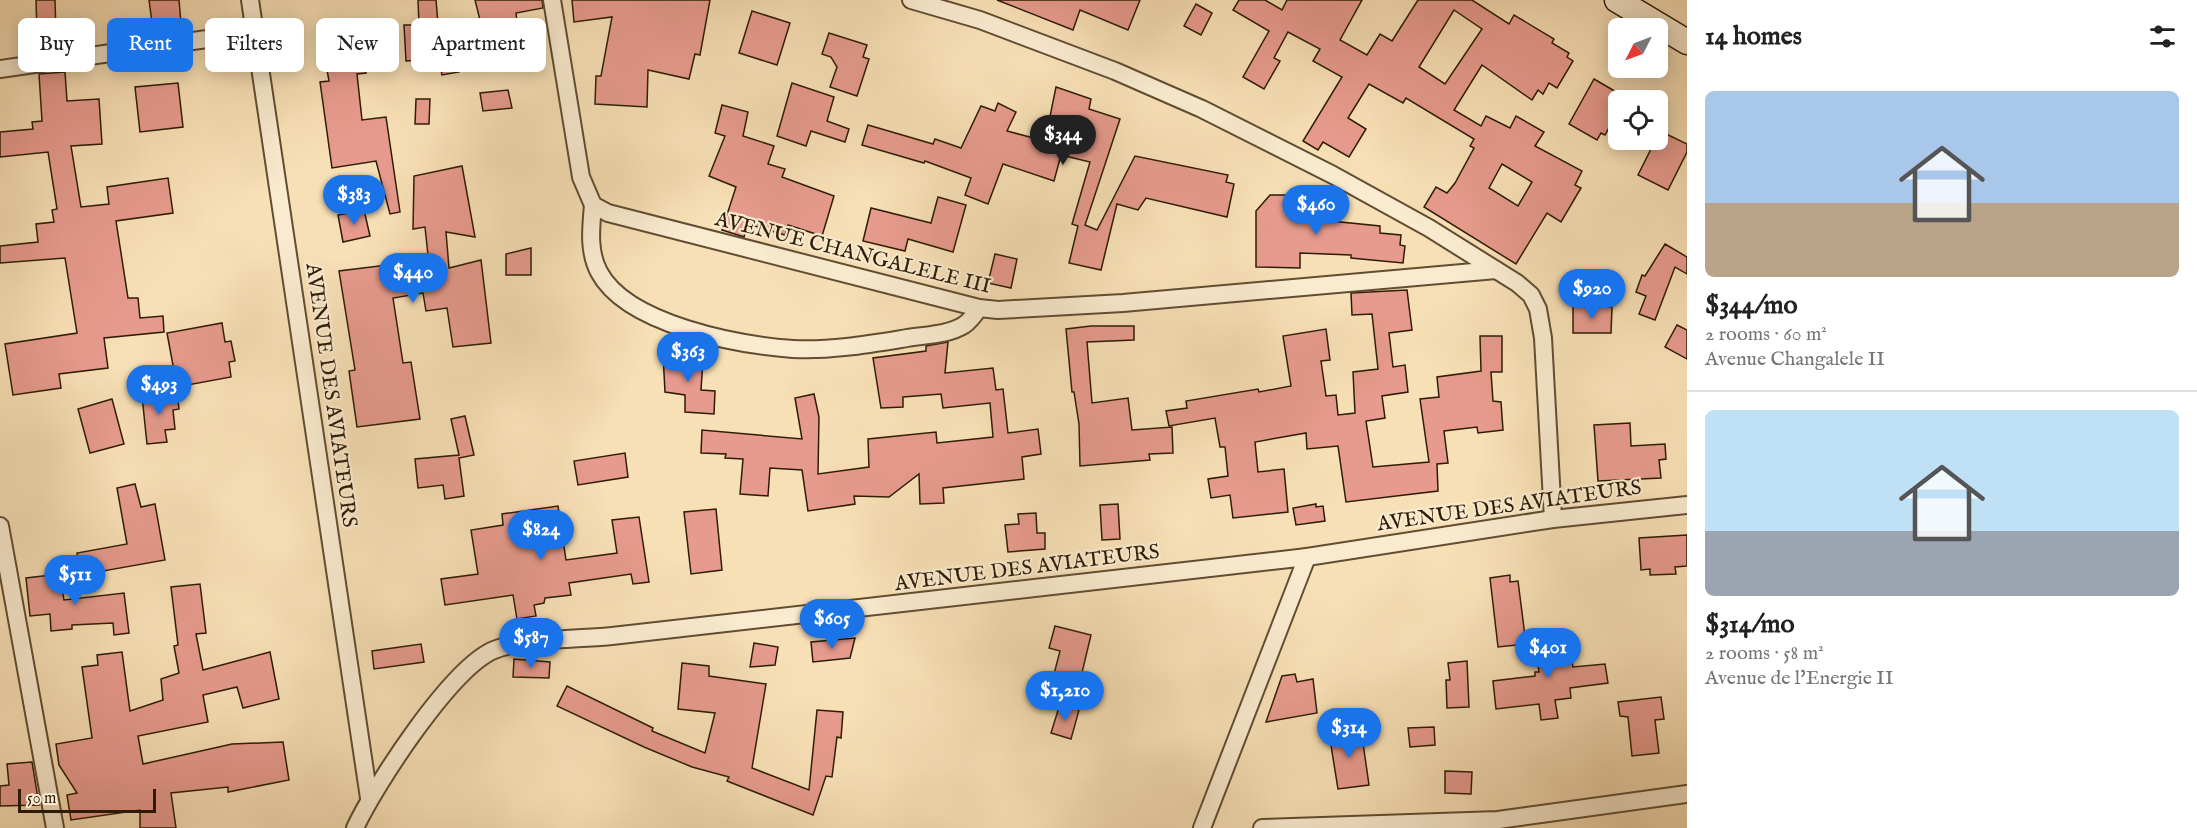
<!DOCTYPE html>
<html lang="en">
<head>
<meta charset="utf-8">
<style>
	body { margin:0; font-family:"IM FELL English",serif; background:#f2f2f2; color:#222; height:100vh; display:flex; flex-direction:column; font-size:22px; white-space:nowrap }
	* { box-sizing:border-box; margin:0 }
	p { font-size:20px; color:#767676 }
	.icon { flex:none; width:33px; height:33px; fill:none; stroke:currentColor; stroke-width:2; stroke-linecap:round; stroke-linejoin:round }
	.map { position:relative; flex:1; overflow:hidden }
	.panel { display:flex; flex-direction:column; background:#fff; width:510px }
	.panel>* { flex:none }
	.banner { position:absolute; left:18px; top:18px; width:570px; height:54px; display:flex; gap:12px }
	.needle { width:39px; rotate:228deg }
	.fabs { position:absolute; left:1608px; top:18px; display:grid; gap:12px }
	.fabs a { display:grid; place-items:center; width:60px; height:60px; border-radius:9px; background:#fff; box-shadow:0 3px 15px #0003; font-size:30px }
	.scale { position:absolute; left:18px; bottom:15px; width:138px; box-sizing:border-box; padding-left:6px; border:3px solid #2e1c06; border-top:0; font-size:16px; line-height:21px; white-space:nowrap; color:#2e1c06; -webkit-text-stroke:4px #faebd0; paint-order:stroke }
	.price { position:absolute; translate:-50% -51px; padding:0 14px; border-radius:21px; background:#1a73e8; color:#fff; font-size:20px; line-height:39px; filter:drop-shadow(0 2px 3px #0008) }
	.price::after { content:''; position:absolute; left:50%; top:36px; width:18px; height:14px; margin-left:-9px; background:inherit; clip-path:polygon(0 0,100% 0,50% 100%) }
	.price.on { background:#222; color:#fff }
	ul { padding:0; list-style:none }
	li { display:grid; align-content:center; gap:12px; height:318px; padding:0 18px }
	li+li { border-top:2px solid #e0e0e0 }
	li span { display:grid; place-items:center; height:186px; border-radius:9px; color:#555 }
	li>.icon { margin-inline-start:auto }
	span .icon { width:108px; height:108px; fill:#fffc; stroke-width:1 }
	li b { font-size:26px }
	h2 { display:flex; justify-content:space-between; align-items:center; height:72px; padding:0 18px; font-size:26px }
	.tag { padding:0 21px; border-radius:9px; background:#fff; box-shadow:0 3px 15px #0003; font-size:21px; line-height:54px }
	.tag.on { background:#1a73e8; color:#fff }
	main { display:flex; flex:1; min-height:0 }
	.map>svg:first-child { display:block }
	.building { fill:#e79b8e; stroke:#2e1c06; stroke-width:1.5; fill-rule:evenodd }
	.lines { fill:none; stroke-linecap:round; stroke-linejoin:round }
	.street-casing { stroke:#604d32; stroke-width:20 }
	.secondary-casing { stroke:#2e1c06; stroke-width:27 }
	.street { stroke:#faebd0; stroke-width:16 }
	.secondary { stroke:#faebd0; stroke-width:24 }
	.labels { text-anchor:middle; stroke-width:4.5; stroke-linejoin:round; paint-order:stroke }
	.street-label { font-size:21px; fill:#2e1c06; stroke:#faebd0 }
</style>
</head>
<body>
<main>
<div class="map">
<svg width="1687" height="828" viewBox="0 0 1687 828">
	<rect width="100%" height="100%" fill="#f8e0b6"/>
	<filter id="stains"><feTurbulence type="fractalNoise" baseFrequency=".00333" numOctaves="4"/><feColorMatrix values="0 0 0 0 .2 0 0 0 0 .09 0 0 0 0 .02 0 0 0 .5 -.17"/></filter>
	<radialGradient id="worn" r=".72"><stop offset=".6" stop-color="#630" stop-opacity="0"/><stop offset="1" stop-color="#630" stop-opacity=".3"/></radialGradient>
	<g class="building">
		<polygon points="36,0 55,0 56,33 37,33"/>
		<polygon points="149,0 179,0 181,23 153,30"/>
		<polygon points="418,0 436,0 438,24 480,20 475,0 542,0 543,8 516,13 519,41 455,49 459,72 442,75 439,59 406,61 404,25 419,25"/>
		<polygon points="572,0 710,0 700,55 695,54 689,79 648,70 647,107 595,104 596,76 601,76 612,17 574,22"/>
		<polygon points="997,0 1140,0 1128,30 1080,10 1073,30"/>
		<path d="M 1239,0 L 1265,0 L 1282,10 L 1287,0 L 1362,0 L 1340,40 L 1367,55 L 1380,34 L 1392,41 L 1418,0 L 1472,0 L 1509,24 L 1514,15 L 1554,39 L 1552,43 L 1569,53 L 1567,57 L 1573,61 L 1557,88 L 1549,83 L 1543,94 L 1538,90 L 1532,100 L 1482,65 L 1454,110 L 1481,126 L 1486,116 L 1510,128 L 1516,116 L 1544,132 L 1535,146 L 1582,171 L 1575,185 L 1581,188 L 1561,222 L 1547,213 L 1516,264 L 1424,207 L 1436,187 L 1447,193 L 1455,183 L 1474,148 L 1470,146 L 1474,139 L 1406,98 L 1403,103 L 1369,84 L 1348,118 L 1366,129 L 1349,157 L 1323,142 L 1318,150 L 1303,141 L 1342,77 L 1313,61 L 1320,49 L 1288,32 L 1274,58 L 1280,61 L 1264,89 L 1243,77 L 1269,31 L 1233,10 ZM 1454,10 L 1482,29 L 1445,84 L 1419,67 ZM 1502,164 L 1532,182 L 1518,206 L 1489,188 Z"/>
		<polygon points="1196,4 1212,13 1201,35 1184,26"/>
		<polygon points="752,11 790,23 777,65 739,53"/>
		<polygon points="829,33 867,45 863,57 869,59 857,96 830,87 837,67 831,57 822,54"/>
		<polygon points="363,53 366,73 357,74 362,120 386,117 400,212 390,214 376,161 332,168 320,82 329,81 325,59"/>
		<polygon points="65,72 67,101 99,99 102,144 71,146 81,207 109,204 107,187 168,178 173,213 116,221 128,298 138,298 140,318 163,316 164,332 104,338 108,368 59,374 61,388 13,395 5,344 77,333 65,258 0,263 0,246 38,242 36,224 54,222 52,210 57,209 48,152 0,157 0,132 33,129 32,122 42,121 39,74"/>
		<polygon points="1594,79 1618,93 1618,111 1605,135 1601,133 1597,140 1569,124"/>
		<polygon points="178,83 183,127 140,132 135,87"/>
		<polygon points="792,83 834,97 827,121 849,129 845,142 811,131 806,146 777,136"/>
		<polygon points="1056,87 1091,99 1089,109 1120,119 1085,225 1097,230 1135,156 1228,175 1226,182 1234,184 1227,217 1146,198 1138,210 1117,204 1101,270 1069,263 1078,226 1072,224 1090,162 1061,155 1054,181 1003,164 988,204 965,195 971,178 925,161 924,163 862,145 868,125 933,144 935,139 961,148 981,106 995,111 998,103 1016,112 1007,131 1045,141"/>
		<polygon points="508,90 512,108 483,111 480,93"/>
		<polygon points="416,99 430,99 429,124 415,124"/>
		<polygon points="722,105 748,112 743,136 774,146 768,164 785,169 782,177 834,196 822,236 788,225 785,235 748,224 744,237 722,230 736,187 709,176 725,136 715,133"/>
		<polygon points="1658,130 1687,144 1687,152 1668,190 1638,175 1653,145 1652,140 1658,140"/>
		<polygon points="462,166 475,237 446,232 449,268 481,260 491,343 453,347 447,308 426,311 423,293 393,298 403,363 411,362 420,419 357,427 349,371 355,370 339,271 387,265 389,281 430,274 425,227 413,229 414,176"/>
		<polygon points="1270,195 1301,195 1301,215 1331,216 1331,221 1380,226 1380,233 1401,235 1400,245 1405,246 1403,263 1351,258 1351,255 1300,253 1300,268 1256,267 1256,211"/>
		<polygon points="938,197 966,205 953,252 908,239 905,251 863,241 871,208 931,223"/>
		<polygon points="364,210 370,236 343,242 338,215"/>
		<polygon points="1665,244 1687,257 1687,274 1675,267 1655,320 1639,314 1646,296 1636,292 1642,275 1645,276"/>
		<polygon points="531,248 531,275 506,275 506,254"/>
		<polygon points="995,254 1017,259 1011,288 988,283"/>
		<polygon points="1407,290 1412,330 1389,333 1393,367 1405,365 1408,392 1382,396 1385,418 1366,421 1373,467 1429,462 1420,399 1439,397 1437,377 1481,371 1480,336 1502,336 1502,372 1491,372 1493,401 1501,402 1503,430 1478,433 1477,427 1444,431 1448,463 1437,464 1438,491 1346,502 1338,446 1307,449 1306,433 1255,442 1258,472 1284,469 1288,512 1233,518 1230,495 1211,498 1208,479 1228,476 1225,447 1220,447 1215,418 1169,426 1166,411 1187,408 1186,401 1258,389 1259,392 1291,386 1283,336 1326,329 1330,360 1321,361 1326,396 1336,395 1338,415 1355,413 1353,372 1378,369 1372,314 1352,315 1351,293"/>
		<polygon points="1573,306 1612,307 1611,333 1573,333"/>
		<polygon points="222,323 225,342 231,341 235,361 229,362 231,377 177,387 167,333"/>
		<polygon points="1677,325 1687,330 1687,359 1665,347"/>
		<polygon points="1091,326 1134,326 1134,340 1087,342 1092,403 1128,398 1132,430 1172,427 1173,453 1149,454 1150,460 1080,466 1079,424 1074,392 1072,392 1066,329"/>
		<polygon points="948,342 945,373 993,368 996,390 1003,389 1008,433 1038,429 1041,454 1022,457 1024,479 943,488 944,503 920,504 919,474 889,497 854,496 855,504 808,511 802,470 770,468 768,496 740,494 743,459 725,458 726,454 701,453 702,430 802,439 795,398 814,394 819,417 818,474 869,467 868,439 936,432 937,443 993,437 990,403 943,408 941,394 903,397 903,407 881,408 873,358 926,351 926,346"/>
		<polygon points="663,354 703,360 701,390 715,391 714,414 685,412 685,395 665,392"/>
		<polygon points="177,393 179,409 173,410 175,429 165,430 167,442 147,444 142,396"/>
		<polygon points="112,399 124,444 90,453 78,409"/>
		<polygon points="465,416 474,455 459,458 464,496 445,499 443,485 418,488 415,459 459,455 451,419"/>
		<polygon points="1630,423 1631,446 1665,444 1666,459 1659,460 1661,478 1598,481 1594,425"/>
		<polygon points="625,453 628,477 578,485 574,461"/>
		<polygon points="135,484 141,507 155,504 165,560 81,575 77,553 127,544 117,488"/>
		<polygon points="1118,504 1120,539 1102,540 1100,505"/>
		<polygon points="1316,504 1316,507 1323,506 1325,521 1296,525 1293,508"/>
		<polygon points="558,506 566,560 617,553 612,520 639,517 649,582 633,584 631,574 569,583 571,595 545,598 544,603 534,605 536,616 517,619 513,595 445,605 441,579 478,574 471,530 503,525 502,514"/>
		<polygon points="716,509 722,570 691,574 684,512"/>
		<polygon points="1036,513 1037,533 1045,533 1045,549 1008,552 1005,525 1019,524 1018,514"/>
		<polygon points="1687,535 1687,566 1675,567 1676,574 1650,575 1650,569 1641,570 1639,538"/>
		<polygon points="60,574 64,600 124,593 129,633 114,635 113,623 72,625 72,629 51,631 50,614 30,616 26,578"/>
		<polygon points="1510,575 1510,582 1518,581 1526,644 1498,647 1490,578"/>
		<polygon points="200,584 206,633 196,634 203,670 270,652 279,699 243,708 237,687 203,695 208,722 138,736 143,764 232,744 283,742 289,780 228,792 228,787 171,793 176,828 140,828 140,810 71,820 67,795 77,793 59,765 56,744 92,738 82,667 98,665 97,655 122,652 130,711 163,700 161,679 179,673 174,646 178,645 171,587"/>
		<polygon points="1055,626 1091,635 1080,681 1054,674 1060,651 1049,648"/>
		<polygon points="1556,635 1557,642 1569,641 1573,667 1605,664 1608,683 1570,688 1571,698 1555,700 1558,718 1541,720 1539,704 1496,709 1493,681 1535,676 1535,672 1539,672 1534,638"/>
		<polygon points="855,638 850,658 813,662 811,642"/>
		<polygon points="754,643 778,647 775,665 750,667"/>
		<polygon points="421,644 424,662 374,669 372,651"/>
		<polygon points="514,659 550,662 549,678 513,677"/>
		<polygon points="1467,661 1469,707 1447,708 1446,680 1450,680 1448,663"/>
		<polygon points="682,663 709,666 709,676 766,684 752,768 809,790 817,710 843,712 841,738 837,737 832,777 826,776 813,815 727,781 729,777 692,767 644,747 557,706 567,686 653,728 652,731 705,753 715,713 678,709"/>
		<polygon points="1295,674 1297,682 1313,679 1317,713 1266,722 1282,676"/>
		<polygon points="1661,697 1664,719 1655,720 1659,753 1632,756 1628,717 1620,716 1618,702"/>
		<polygon points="1060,704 1079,710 1071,739 1051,733"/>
		<polygon points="1434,727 1435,745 1410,747 1408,728"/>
		<polygon points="1361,729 1369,785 1338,789 1329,733"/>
		<polygon points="32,762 39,805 0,806 0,786 9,785 7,764"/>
		<polygon points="1445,771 1472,772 1471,794 1445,793"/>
	</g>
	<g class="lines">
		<g class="street-casing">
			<g id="street">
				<polyline points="250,0 369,798"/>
				<polyline points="552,0 581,177 593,205 608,213 979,308 998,310 1123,303 1496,270"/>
				<polyline points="911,0 980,20 1115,71 1202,109 1333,175 1429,228 1517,283 1531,295 1538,309 1543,338 1553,519"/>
				<polyline points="0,69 255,32"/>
				<path d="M 593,205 C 591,228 588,251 599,272 C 627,325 739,345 793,349 C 830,351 870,344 907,338 C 925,335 948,335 964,325 C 970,321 975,314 979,308"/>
				<polyline points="0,526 55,828"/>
				<path d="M 355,828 C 375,785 451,668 494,650 C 519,639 582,639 612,636 L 1307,557 L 1553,519 L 1687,505"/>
				<polyline points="1202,828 1307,557"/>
				<polyline points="1262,828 1498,820 1687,794"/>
			</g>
		</g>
		<g class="secondary-casing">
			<polyline id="secondary" points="1617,0 1687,42"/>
		</g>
		<use href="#street" class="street"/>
		<use href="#secondary" class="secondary"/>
	</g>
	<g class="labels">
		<g class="street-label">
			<text transform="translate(853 252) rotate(14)" y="7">AVENUE CHANGALELE III</text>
			<text transform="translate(332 395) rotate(82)" y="7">AVENUE DES AVIATEURS</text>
			<text transform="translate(1509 505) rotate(-8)" y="7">AVENUE DES AVIATEURS</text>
			<text transform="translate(1027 567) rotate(-7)" y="7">AVENUE DES AVIATEURS</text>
		</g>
	</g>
	<rect width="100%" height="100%" filter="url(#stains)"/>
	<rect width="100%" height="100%" fill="url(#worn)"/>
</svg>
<div class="fabs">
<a><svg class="needle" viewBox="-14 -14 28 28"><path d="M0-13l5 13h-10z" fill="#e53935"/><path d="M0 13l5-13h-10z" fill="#767676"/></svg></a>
<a><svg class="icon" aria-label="locate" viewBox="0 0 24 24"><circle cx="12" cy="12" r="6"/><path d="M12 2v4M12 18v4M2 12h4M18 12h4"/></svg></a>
</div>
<div class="scale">50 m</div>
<b class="price on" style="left:1063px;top:166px">$344</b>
<b class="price" style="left:354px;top:226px">$383</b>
<b class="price" style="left:1316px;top:236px">$460</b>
<b class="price" style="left:413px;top:304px">$440</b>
<b class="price" style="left:1592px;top:320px">$920</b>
<b class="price" style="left:688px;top:383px">$363</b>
<b class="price" style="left:159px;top:416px">$493</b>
<b class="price" style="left:541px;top:561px">$824</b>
<b class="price" style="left:75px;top:606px">$511</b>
<b class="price" style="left:832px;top:650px">$605</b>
<b class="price" style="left:531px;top:669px">$587</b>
<b class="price" style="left:1548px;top:679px">$401</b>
<b class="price" style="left:1065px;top:722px">$1,210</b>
<b class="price" style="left:1349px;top:759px">$314</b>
<div class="banner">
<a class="tag">Buy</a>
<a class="tag on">Rent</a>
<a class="tag">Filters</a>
<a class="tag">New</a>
<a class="tag">Apartment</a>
</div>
</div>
<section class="panel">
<h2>14 homes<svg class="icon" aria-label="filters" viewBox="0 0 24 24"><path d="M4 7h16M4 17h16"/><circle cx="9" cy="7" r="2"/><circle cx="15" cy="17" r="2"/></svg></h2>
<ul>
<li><span style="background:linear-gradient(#a9c7e8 60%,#b9a48a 0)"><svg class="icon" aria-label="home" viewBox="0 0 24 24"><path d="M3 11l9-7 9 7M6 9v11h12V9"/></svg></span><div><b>$344/mo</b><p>2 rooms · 60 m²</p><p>Avenue Changalele II</p></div></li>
<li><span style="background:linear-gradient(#bfe0f5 65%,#9aa5b1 0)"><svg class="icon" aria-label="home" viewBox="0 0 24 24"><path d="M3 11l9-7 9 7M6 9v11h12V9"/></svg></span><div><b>$314/mo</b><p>2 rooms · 58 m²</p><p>Avenue de l'Energie II</p></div></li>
</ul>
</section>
</main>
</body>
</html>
